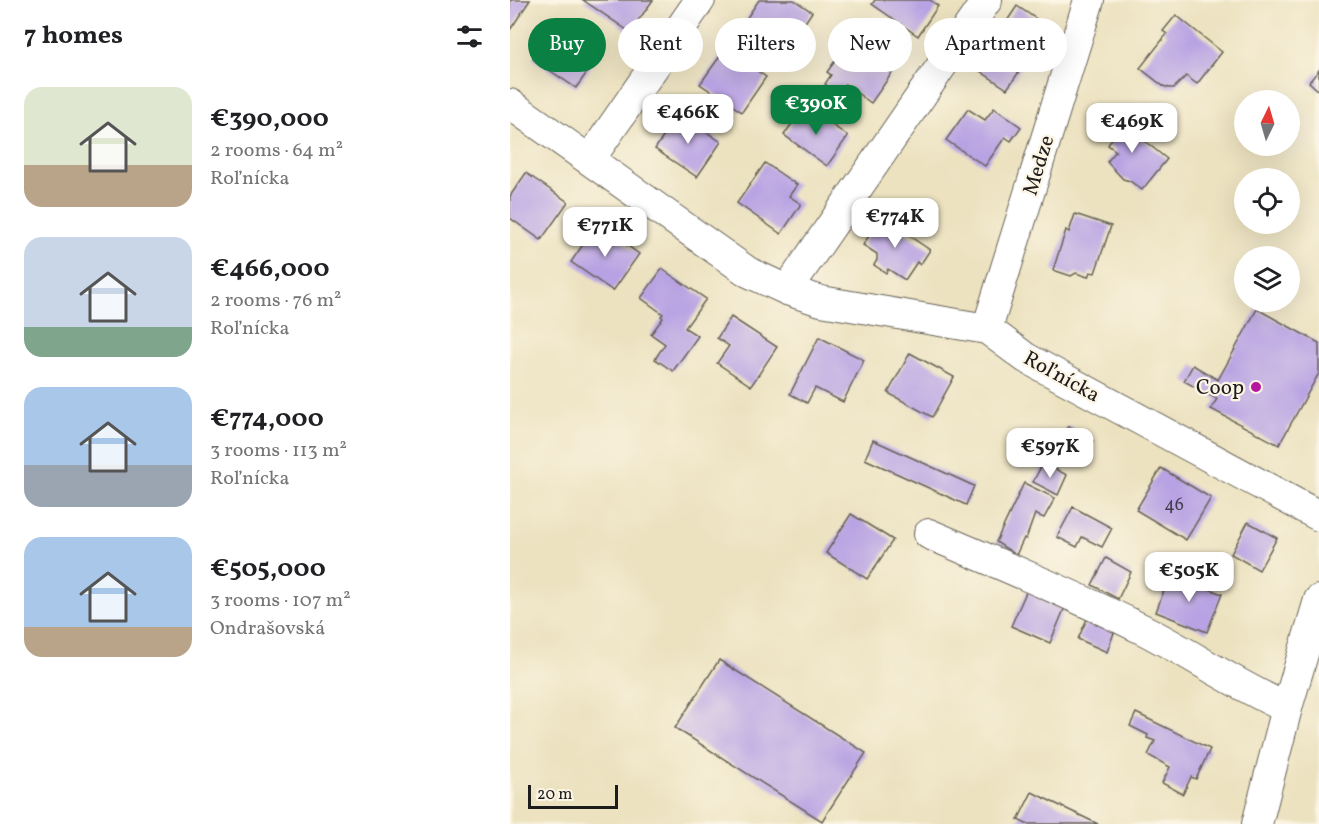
<!DOCTYPE html>
<html lang="en">
<head>
<meta charset="utf-8">
<style>
	body { margin:0; font-family:Vollkorn,serif; background:#f2f2f2; color:#202124; height:100vh; display:flex; flex-direction:column; font-size:22px; white-space:nowrap }
	* { box-sizing:border-box; margin:0 }
	p { font-size:20px; color:#757577 }
	.icon { flex:none; width:33px; height:33px; fill:none; stroke:currentColor; stroke-width:2; stroke-linecap:round; stroke-linejoin:round }
	.map { position:relative; flex:1; overflow:hidden }
	.details { display:flex; flex-direction:column; background:#fff; width:510px }
	.details>* { flex:none }
	.top-card { position:absolute; left:18px; top:18px; width:570px; height:54px; display:flex; gap:12px }
	.needle { width:39px; rotate:5deg }
	.controls { position:absolute; left:724px; top:90px; display:grid; gap:12px }
	.controls a { display:grid; place-items:center; width:66px; height:66px; border-radius:50%; background:#fff; box-shadow:0 6px 24px #0002; font-size:30px }
	.scale { position:absolute; left:18px; bottom:15px; width:90px; box-sizing:border-box; padding-left:6px; border:3px solid #1c1c1c; border-top:0; font-size:16px; line-height:21px; white-space:nowrap; color:#1c1c1c; -webkit-text-stroke:4px #fcf5e5; paint-order:stroke }
	.price { position:absolute; translate:-50% -51px; padding:0 14px; border-radius:12px; background:#fff; color:#222; font-size:20px; line-height:39px; filter:drop-shadow(0 2px 3px #0008) }
	.price::after { content:''; position:absolute; left:50%; top:36px; width:18px; height:14px; margin-left:-9px; background:inherit; clip-path:polygon(0 0,100% 0,50% 100%) }
	.price.selected { background:#0b8043; color:#fff }
	ul { padding:0; list-style:none }
	li { display:flex; align-items:center; gap:18px; height:150px; padding:0 24px }
	li span { display:grid; place-items:center; flex:none; width:168px; height:120px; border-radius:18px; color:#555 }
	li>.icon { margin-inline-start:auto }
	span .icon { width:72px; height:72px; fill:#fffc; stroke-width:1 }
	li b { font-size:26px }
	h2 { display:flex; justify-content:space-between; align-items:center; height:72px; padding:0 24px; font-size:26px }
	.pill { padding:0 21px; border-radius:27px; background:#fff; box-shadow:0 6px 24px #0002; font-size:21px; line-height:54px }
	.pill.selected { background:#0b8043; color:#fff }
	main { display:flex; flex:1; min-height:0 }
	.map>svg:first-child { display:block }
	.building { fill:#b8a2e3 }
	.lines { fill:none; stroke-linecap:round; stroke-linejoin:round }
	.minor-casing { stroke:#656155; stroke-width:32 }
	.minor { stroke:#fff; stroke-width:30 }
	.poi-dot { fill:#b5179e; stroke:#fcf5e5; stroke-width:2 }
	.labels { text-anchor:middle; stroke-width:4.5; stroke-linejoin:round; paint-order:stroke }
	.number-label { font-size:18px; fill:#433e4e }
	.street-label { font-size:21px; fill:#1c1c1c; stroke:#fcf5e5 }
	.poi-label { font-size:21px; fill:#1c1c1c; stroke:#fcf5e5; text-anchor:end }
</style>
</head>
<body>
<main>
<section class="details">
<h2>7 homes<svg class="icon" aria-label="filters" viewBox="0 0 24 24"><path d="M4 7h16M4 17h16"/><circle cx="9" cy="7" r="2"/><circle cx="15" cy="17" r="2"/></svg></h2>
<ul>
<li><span style="background:linear-gradient(#dfe7d0 65%,#b9a48a 0)"><svg class="icon" aria-label="home" viewBox="0 0 24 24"><path d="M3 11l9-7 9 7M6 9v11h12V9"/></svg></span><div><b>€390,000</b><p>2 rooms · 64 m²</p><p>Roľnícka</p></div></li>
<li><span style="background:linear-gradient(#c9d6e8 75%,#7fa58c 0)"><svg class="icon" aria-label="home" viewBox="0 0 24 24"><path d="M3 11l9-7 9 7M6 9v11h12V9"/></svg></span><div><b>€466,000</b><p>2 rooms · 76 m²</p><p>Roľnícka</p></div></li>
<li><span style="background:linear-gradient(#a9c7e8 65%,#9aa5b1 0)"><svg class="icon" aria-label="home" viewBox="0 0 24 24"><path d="M3 11l9-7 9 7M6 9v11h12V9"/></svg></span><div><b>€774,000</b><p>3 rooms · 113 m²</p><p>Roľnícka</p></div></li>
<li><span style="background:linear-gradient(#a9c7e8 75%,#b9a48a 0)"><svg class="icon" aria-label="home" viewBox="0 0 24 24"><path d="M3 11l9-7 9 7M6 9v11h12V9"/></svg></span><div><b>€505,000</b><p>3 rooms · 107 m²</p><p>Ondrašovská</p></div></li>
</ul>
</section>
<div class="map">
<svg width="809" height="824" viewBox="0 0 809 824">
	<rect width="100%" height="100%" fill="#fcf5e5"/>
	<filter id="ink" filterUnits="userSpaceOnUse"><feTurbulence type="fractalNoise" baseFrequency=".0167" numOctaves="2"/><feDisplacementMap in="SourceGraphic" scale="12" xChannelSelector="R" yChannelSelector="G"/><feConvolveMatrix kernelMatrix="1 2 1 2 8 2 1 2 1" color-interpolation-filters="sRGB"/></filter>
	<filter id="wash" filterUnits="userSpaceOnUse"><feTurbulence type="fractalNoise" baseFrequency=".008" numOctaves="4" result="noise"/><feDisplacementMap in="SourceGraphic" scale="24" xChannelSelector="R" yChannelSelector="G"/><feGaussianBlur stdDeviation="1.35" result="paint"/><feColorMatrix in="noise" values="0 0 0 0 0 0 0 0 0 0 0 0 0 0 0 0 0 1.4 0 .05"/><feComposite in="paint" operator="in"/></filter>
	<g filter="url(#wash)">
		<rect width="100%" height="100%" fill="#ece2c0"/>
		<g id="blocks">
			<g class="building">
				<polygon points="0,0 20,0 0,30"/>
				<polygon points="73,0 143,0 120,32"/>
				<polygon points="249,0 284,0 302,12 278,48 236,19"/>
				<polygon points="365,0 420,0 428,6 408,36 362,4"/>
				<polygon points="507,6 534,24 518,48 527,53 520,64 516,62 497,89 461,65 488,27 491,30"/>
				<polygon points="666,15 712,52 687,84 676,76 664,88 659,88 653,86 630,68 657,34 653,31"/>
				<polygon points="47,25 90,54 66,88 23,59"/>
				<polygon points="338,43 382,73 361,103 335,84 329,94 315,84 321,75 317,72"/>
				<polygon points="215,49 256,77 232,112 190,84"/>
				<polygon points="809,70 809,91 799,82"/>
				<polygon points="294,106 338,136 317,166 274,135"/>
				<polygon points="484,108 511,127 501,141 495,137 475,166 436,140 458,109 475,120"/>
				<polygon points="169,113 211,142 187,177 145,149"/>
				<polygon points="601,114 657,159 632,190 620,181 613,179 597,162 606,151 598,145 603,137 591,127"/>
				<polygon points="255,163 287,185 279,196 291,204 271,234 227,203"/>
				<polygon points="16,173 58,202 31,240 0,218 0,196"/>
				<polygon points="565,214 601,226 585,273 580,272 578,277 566,273 561,276 543,270 556,230 559,232"/>
				<polygon points="371,217 420,250 410,265 407,262 395,280 378,269 376,273 364,265 367,260 367,254 353,245"/>
				<polygon points="87,224 129,254 103,291 61,262"/>
				<polygon points="152,269 196,299 175,328 188,336 163,371 145,359 155,344 141,334 153,318 151,316 153,314 131,298"/>
				<polygon points="747,309 809,343 809,373 769,445 701,409 707,399 674,381 683,365 708,380"/>
				<polygon points="221,317 267,347 241,386 207,363 219,346 207,338"/>
				<polygon points="309,337 354,360 333,402 305,388 297,403 280,394"/>
				<polygon points="400,353 444,377 422,417 378,393"/>
				<polygon points="559,426 583,441 571,460 546,445"/>
				<polygon points="363,440 464,486 456,505 355,459"/>
				<polygon points="533,463 557,475 548,495 523,482"/>
				<polygon points="651,468 701,498 676,540 626,510"/>
				<polygon points="514,483 545,498 534,518 525,514 516,539 514,538 506,555 486,542"/>
				<polygon points="563,507 602,528 592,547 572,537 567,547 547,537"/>
				<polygon points="341,514 383,540 357,579 316,553"/>
				<polygon points="738,522 767,538 749,570 721,554"/>
				<polygon points="596,558 621,572 608,599 582,585"/>
				<polygon points="660,574 712,594 697,632 646,612"/>
				<polygon points="517,590 555,607 540,643 501,626"/>
				<polygon points="577,619 605,630 597,652 568,639"/>
				<polygon points="209,660 356,753 312,821 165,728"/>
				<polygon points="626,713 700,749 686,779 681,777 673,794 652,783 660,767 638,755 645,741 637,738 638,735 620,726"/>
				<polygon points="522,792 534,798 588,824 516,824 508,820"/>
			</g>
		</g>
	</g>
	<g filter="url(#ink)">
		<use href="#blocks" fill-opacity="0" stroke="#656155" stroke-width="1.5"/>
		<g class="lines">
			<g class="minor-casing">
				<g id="minor">
					<polyline points="0,104 238,272 277,290 311,301 477,329 516,358 809,516"/>
					<polyline points="80,159 190,0"/>
					<polyline points="277,290 477,0"/>
					<polyline points="477,329 579,0"/>
					<path d="M 419,534 C 492,565 566,596 636,631 C 684,656 728,686 777,708"/>
					<polyline points="747,824 777,708 809,600"/>
				</g>
			</g>
			<use href="#minor" class="minor"/>
		</g>
	</g>
	<circle class="poi-dot" cx="746" cy="387" r="6"/>
	<g class="labels">
		<g class="number-label">
			<text x="664" y="510">46</text>
		</g>
		<g class="street-label">
			<text transform="translate(528 165) rotate(-73)" y="7">Medze</text>
			<text transform="translate(552 376) rotate(29)" y="7">Roľnícka</text>
		</g>
		<g class="poi-label">
			<text x="734" y="394">Coop</text>
		</g>
	</g>
</svg>
<div class="controls">
<a><svg class="needle" viewBox="-14 -14 28 28"><path d="M0-13l5 13h-10z" fill="#e53935"/><path d="M0 13l5-13h-10z" fill="#757577"/></svg></a>
<a><svg class="icon" aria-label="locate" viewBox="0 0 24 24"><circle cx="12" cy="12" r="6"/><path d="M12 2v4M12 18v4M2 12h4M18 12h4"/></svg></a>
<a><svg class="icon" aria-label="layers" viewBox="0 0 24 24"><path d="M12 4l9 5-9 5-9-5zM3 14l9 5 9-5"/></svg></a>
</div>
<div class="scale">20 m</div>
<b class="price selected" style="left:306px;top:136px">€390K</b>
<b class="price" style="left:178px;top:145px">€466K</b>
<b class="price" style="left:622px;top:154px">€469K</b>
<b class="price" style="left:385px;top:249px">€774K</b>
<b class="price" style="left:95px;top:258px">€771K</b>
<b class="price" style="left:540px;top:479px">€597K</b>
<b class="price" style="left:679px;top:603px">€505K</b>
<div class="top-card">
<a class="pill selected">Buy</a>
<a class="pill">Rent</a>
<a class="pill">Filters</a>
<a class="pill">New</a>
<a class="pill">Apartment</a>
</div>
</div>
</main>
</body>
</html>
